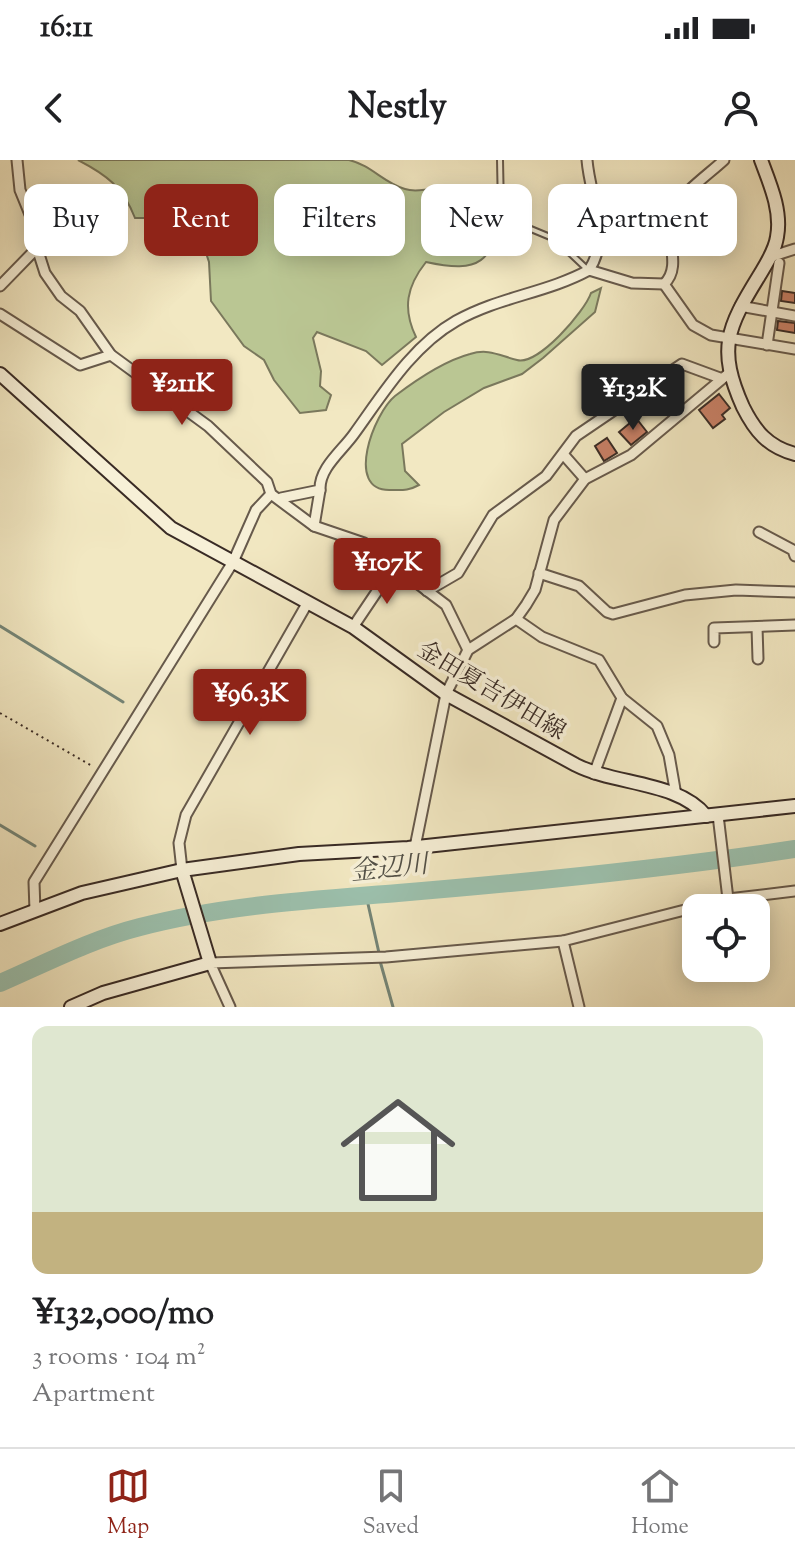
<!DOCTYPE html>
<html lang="en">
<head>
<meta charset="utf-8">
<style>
	body { margin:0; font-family:"Sorts Mill Goudy","Noto Serif JP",serif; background:#f2f2f2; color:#202124; height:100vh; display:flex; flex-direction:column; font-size:30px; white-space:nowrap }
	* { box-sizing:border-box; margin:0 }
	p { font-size:26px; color:#757577 }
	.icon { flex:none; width:44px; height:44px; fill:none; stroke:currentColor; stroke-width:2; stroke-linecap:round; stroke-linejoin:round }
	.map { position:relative; height:847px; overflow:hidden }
	.sheet { display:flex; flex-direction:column; background:#fff; flex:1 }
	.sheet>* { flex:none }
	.hud { position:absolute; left:24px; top:24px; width:748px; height:72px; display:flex; gap:16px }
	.tools { position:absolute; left:682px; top:734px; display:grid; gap:16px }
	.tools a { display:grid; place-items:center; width:88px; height:88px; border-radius:16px; background:#fff; box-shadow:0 4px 20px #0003; font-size:40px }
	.price { position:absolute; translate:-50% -68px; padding:0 18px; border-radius:8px; background:#8f2418; color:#fff; font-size:26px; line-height:52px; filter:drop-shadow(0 2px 4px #0008) }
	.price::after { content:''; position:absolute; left:50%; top:48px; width:24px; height:18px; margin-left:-12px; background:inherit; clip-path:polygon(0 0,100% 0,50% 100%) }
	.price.on { background:#222; color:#fff }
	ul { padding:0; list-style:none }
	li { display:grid; align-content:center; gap:16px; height:424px; padding:0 32px }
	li+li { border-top:2px solid #e0e0e0 }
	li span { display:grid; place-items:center; height:248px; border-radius:16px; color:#555 }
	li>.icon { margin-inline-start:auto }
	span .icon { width:144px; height:144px; fill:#fffc; stroke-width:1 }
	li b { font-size:34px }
	.chip { padding:0 28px; border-radius:16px; background:#fff; box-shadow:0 4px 20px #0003; font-size:28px; line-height:72px }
	.chip.on { background:#8f2418; color:#fff }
	.status { display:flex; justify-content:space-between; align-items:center; height:56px; padding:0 40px; background:#fff; direction:ltr }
	.status svg { height:22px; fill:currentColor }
	header { display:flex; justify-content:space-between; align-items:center; height:104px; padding:0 32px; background:#fff; font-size:36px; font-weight:700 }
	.dock { display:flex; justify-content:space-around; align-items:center; height:112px; border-top:2px solid #e0e0e0; background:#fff; font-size:22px; color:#757577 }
	.dock a { display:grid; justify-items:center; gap:4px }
	.dock .on { color:#8f2418 }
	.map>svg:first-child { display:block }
	.green { fill:#bac693; stroke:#7a785c; stroke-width:2 }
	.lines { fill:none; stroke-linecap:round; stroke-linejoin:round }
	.stream { stroke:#748577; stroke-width:3 }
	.river { stroke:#9cc1ae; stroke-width:18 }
	.building { fill:#c88066; stroke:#392b25; stroke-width:2 }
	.lane-casing { stroke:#675a4c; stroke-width:8 }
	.street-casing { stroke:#675a4c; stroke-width:13 }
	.secondary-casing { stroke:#392b25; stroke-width:16 }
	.path { stroke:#392b25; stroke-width:2; stroke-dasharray:2 4; stroke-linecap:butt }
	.lane { stroke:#f7f0d7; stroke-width:4 }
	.street { stroke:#f7f0d7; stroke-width:9 }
	.secondary { stroke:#f7f0d7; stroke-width:12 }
	.labels { text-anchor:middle; stroke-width:7; stroke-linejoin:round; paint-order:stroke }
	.street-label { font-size:24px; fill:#392b25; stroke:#f7f0d7 }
	.water-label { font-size:26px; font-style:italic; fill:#525047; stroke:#f7f0d7 }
</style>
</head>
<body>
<div class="status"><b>16:11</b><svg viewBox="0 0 49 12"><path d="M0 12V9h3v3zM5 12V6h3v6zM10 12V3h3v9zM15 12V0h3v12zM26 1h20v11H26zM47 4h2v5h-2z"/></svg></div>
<header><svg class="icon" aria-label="back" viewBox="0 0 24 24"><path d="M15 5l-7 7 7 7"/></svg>Nestly<svg class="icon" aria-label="person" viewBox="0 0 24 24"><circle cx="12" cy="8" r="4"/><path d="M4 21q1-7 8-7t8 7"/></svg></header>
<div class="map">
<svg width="795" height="847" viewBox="0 0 795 847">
	<rect width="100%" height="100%" fill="#f2e8c2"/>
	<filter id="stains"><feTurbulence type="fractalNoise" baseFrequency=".0025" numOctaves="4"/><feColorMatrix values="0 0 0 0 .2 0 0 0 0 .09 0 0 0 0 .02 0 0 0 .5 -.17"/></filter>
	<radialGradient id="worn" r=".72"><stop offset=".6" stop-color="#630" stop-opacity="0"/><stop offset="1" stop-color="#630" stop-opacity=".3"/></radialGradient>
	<g class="green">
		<path d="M 78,0 L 349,0 C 371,5 385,24 405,29 C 417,33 426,28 437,29 C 461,31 482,41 504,51 C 491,102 481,114 426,102 C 407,126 402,148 416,177 L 382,205 L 366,191 L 317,172 L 313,178 L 321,211 L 320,226 L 331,235 L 326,250 L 300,253 L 274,220 L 264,200 L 244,186 L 211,141 L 209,102 L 201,78 L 182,58 L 135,58 C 123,27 107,15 78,0 Z"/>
		<path d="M 601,128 L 595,152 L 543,198 L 522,214 L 484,228 L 444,252 L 402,284 L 405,311 L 419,325 C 408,331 403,330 390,330 C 344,331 374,253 395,236 C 416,220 444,201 470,194 C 489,188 500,196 517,200 C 538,206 585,151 591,133 Z"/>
	</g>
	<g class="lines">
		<g class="stream">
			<polyline points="0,466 123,542"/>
			<polyline points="0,665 35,686"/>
			<polyline points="366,735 379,793"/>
			<polyline points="380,801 393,847"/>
		</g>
		<path class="river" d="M 0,823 C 46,803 92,779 140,767 C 224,745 312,740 398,733 C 531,722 663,709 795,689"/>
	</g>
	<g class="building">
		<polygon points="782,131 795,133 795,143 781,141"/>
		<polygon points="778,161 795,163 795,173 777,170"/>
		<polygon points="719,234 730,248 722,255 725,259 713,268 699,250"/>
		<polygon points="636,258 647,272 631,285 619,272"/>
		<polygon points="607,278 617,293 604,301 595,286"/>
	</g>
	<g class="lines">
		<g class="lane-casing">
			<polyline id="lane" points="500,0 501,50 514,62 555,79 588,110"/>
		</g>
		<g class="street-casing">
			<g id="street">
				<polyline points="17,0 20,30 38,74 37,88 45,113 61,136 80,151 111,195 208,266 267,322 271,334 314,366 364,383 446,445 468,490"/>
				<path d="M 587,0 C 590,39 612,75 589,110"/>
				<polyline points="770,97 795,89"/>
				<polyline points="664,124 693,165 711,175 795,189"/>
				<polyline points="0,126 37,88"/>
				<polyline points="740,146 795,156"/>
				<polyline points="0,154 80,205 111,195"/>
				<polyline points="767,185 779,103"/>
				<polyline points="563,294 585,319"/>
				<path d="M 281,338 L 320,330 C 319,308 342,291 354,274 C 383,234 412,186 456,161 C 498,137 547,133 589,110 L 632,123 L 664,124 C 684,106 662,73 673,50 C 683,32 709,14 724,0"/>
				<polyline points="314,366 320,330"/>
				<polyline points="759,372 793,390 795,396"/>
				<polyline points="539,413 579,426 607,452 613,454 685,435 736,430 795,432"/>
				<polyline points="427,431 458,413 493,355 546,316 576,276 682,204 720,218"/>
				<polyline points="516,459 542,477 599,500 622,538 657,566 669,595 676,635"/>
				<polyline points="353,467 394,406"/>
				<polyline points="757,467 758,499"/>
				<polyline points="714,482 714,468 795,465"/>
				<polyline points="594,614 622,538"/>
				<polyline points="718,655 728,739"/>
				<polyline points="415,687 446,534 468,490 516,459 526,445 535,430 554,360 585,319 631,295 728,214"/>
				<polyline points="182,710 179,683 186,655 308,442"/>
				<polyline points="35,751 34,722 233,402 256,350 271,334"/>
				<polyline points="563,781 579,847"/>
				<polyline points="230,847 210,803 386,797 563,781 728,739 795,731"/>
			</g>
		</g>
		<g class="secondary-casing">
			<g id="secondary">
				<path d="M 761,0 C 770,24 782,51 777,77 C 775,91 766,104 759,116 C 727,168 717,189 743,247 C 755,271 768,287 795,294"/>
				<path d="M 0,214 L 171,368 L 353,467 L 446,534 L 576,605 C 615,625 678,621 706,656"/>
				<polyline points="0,764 82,733 182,710"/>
				<polyline points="71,847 103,833 210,803 182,710 299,694 408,688 795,646"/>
			</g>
		</g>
		<polyline class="path" points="0,553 92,606"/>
		<use href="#lane" class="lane"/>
		<use href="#street" class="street"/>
		<use href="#secondary" class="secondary"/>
	</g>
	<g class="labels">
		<g class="street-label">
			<text transform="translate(492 530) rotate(31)" y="8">金田夏吉伊田線</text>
		</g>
		<g class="water-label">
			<text transform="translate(389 707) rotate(-6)" y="9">金辺川</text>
		</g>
	</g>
	<rect width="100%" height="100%" filter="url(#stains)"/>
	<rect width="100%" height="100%" fill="url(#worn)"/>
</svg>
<div class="tools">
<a><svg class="icon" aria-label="locate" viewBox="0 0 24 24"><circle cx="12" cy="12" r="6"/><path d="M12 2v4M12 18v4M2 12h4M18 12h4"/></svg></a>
</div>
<b class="price" style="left:182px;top:267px">¥211K</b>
<b class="price on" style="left:633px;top:272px">¥132K</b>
<b class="price" style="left:387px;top:446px">¥107K</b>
<b class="price" style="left:250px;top:577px">¥96.3K</b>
<div class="hud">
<a class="chip">Buy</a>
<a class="chip on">Rent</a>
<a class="chip">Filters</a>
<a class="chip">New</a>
<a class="chip">Apartment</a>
</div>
</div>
<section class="sheet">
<ul>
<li><span style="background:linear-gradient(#dfe7d0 75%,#c2b280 0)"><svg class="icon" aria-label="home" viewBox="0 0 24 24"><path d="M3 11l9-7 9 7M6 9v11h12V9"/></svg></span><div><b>¥132,000/mo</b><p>3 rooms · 104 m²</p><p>Apartment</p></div></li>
</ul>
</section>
<nav class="dock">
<a class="on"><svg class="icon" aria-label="map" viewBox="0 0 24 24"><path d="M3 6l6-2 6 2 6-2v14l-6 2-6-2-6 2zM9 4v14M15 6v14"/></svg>Map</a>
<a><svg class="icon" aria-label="saved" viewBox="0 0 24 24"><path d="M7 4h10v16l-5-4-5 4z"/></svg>Saved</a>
<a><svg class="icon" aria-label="home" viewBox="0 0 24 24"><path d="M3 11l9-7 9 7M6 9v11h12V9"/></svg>Home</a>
</nav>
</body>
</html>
